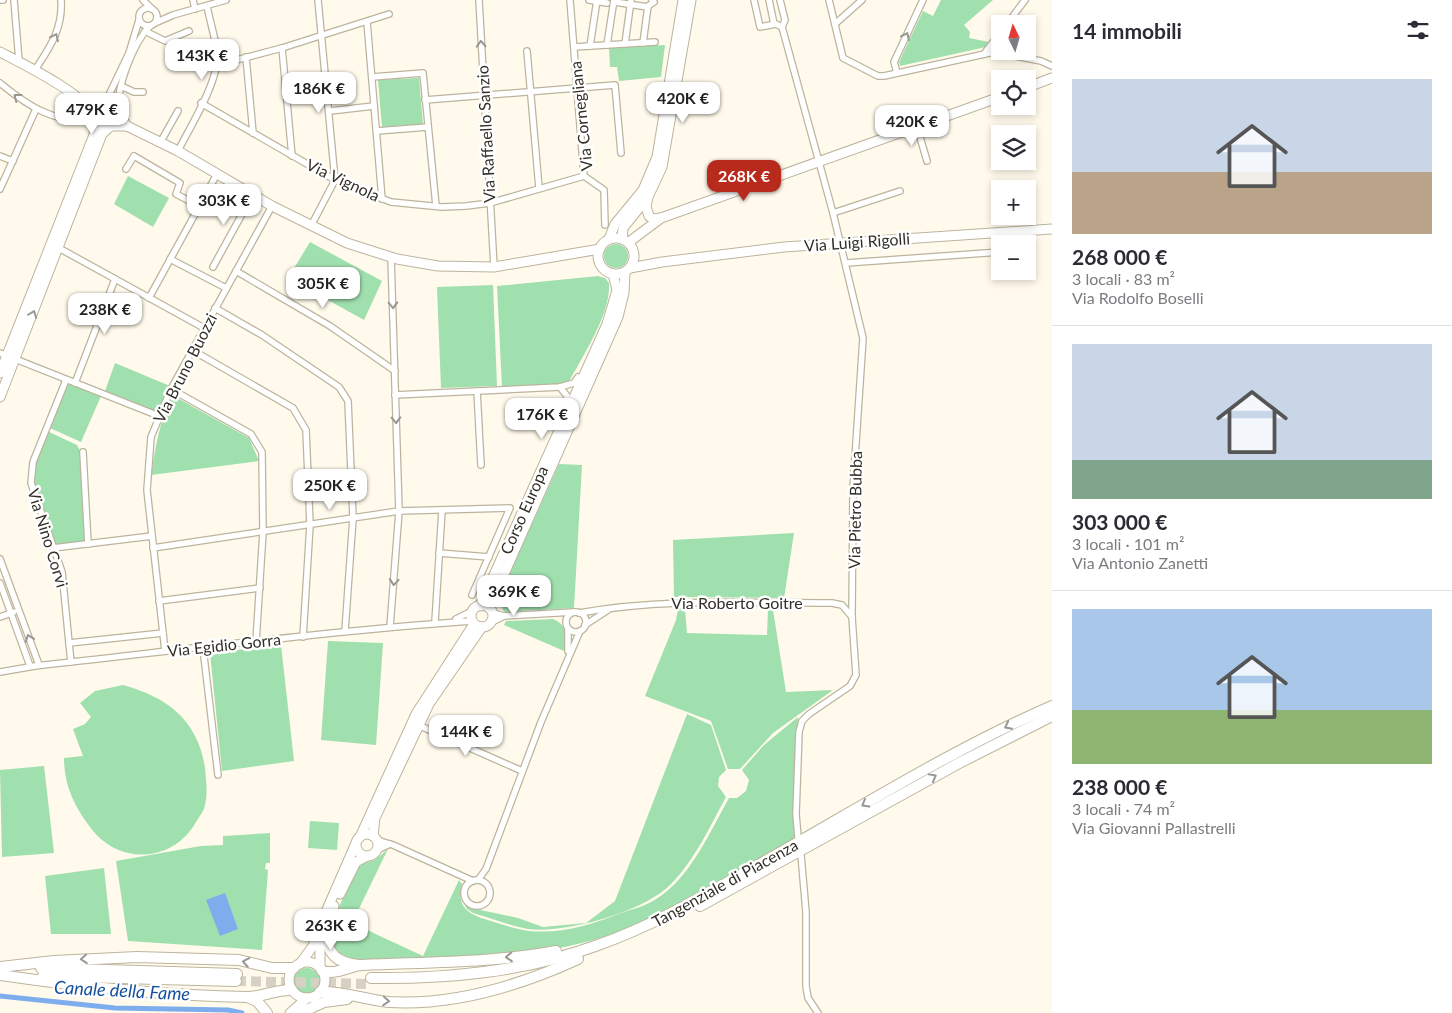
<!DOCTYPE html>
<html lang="it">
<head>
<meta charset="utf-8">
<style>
	body { margin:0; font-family:Lato,sans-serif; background:#f7f7f7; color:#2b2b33; height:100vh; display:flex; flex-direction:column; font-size:19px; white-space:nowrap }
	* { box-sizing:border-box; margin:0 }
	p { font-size:16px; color:#7c7c81 }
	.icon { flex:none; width:28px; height:28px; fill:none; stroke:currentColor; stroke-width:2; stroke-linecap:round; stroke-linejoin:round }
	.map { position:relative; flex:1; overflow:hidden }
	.details { display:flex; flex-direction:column; background:#fff; width:400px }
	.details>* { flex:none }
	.needle { width:32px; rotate:355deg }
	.tools { position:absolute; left:991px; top:15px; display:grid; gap:10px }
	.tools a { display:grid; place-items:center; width:45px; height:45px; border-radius:0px; background:#fff; box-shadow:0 2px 8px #0003; font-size:25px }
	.price { position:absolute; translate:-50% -42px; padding:0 11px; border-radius:10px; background:#fff; color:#222; font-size:16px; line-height:32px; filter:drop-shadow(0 1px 2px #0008) }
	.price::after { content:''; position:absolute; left:50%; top:30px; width:15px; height:11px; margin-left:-8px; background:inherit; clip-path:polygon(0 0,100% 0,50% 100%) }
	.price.selected { background:#b82a1c; color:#fff }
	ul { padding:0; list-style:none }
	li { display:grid; align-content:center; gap:10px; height:265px; padding:0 20px }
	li+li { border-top:1px solid #e1e1e2 }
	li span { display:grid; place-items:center; height:155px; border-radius:0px; color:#555 }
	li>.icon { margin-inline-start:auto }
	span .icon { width:90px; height:90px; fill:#fffc; stroke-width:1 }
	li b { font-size:21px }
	h2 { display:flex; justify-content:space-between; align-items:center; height:60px; padding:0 20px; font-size:21px }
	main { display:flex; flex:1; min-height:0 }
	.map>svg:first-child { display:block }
	.green { fill:#a0e0ae }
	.water { fill:#7eadee }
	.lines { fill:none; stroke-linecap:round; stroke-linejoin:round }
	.canal { stroke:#7eadee; stroke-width:5 }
	.highway-tunnel { stroke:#d6d1c4; stroke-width:10; stroke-dasharray:10 5; stroke-linecap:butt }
	.street-casing { stroke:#bcb49d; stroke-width:8 }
	.secondary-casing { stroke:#bcb49d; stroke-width:11 }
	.primary-casing { stroke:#bcb49d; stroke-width:11 }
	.highway-casing { stroke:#bcb49d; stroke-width:12 }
	.street { stroke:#fff; stroke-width:5.5 }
	.secondary { stroke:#fff; stroke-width:9 }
	.primary { stroke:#fff; stroke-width:9 }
	.highway { stroke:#fff; stroke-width:10 }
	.oneway { stroke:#989792 }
	.labels { text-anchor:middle; stroke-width:5; stroke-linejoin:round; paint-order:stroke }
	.street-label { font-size:16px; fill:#322f26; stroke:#fff }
	.water-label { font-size:18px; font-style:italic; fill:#16519e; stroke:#fff }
</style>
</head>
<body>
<main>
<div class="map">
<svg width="1052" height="1013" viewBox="0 0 1052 1013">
	<rect width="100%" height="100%" fill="#fffaeb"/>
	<g class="green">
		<polygon points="941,0 993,0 964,25 970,32 969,38 989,42 986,47 900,66 899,62 923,11 933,16"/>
		<polygon points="665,45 661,77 619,81 617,67 610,67 609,48"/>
		<polygon points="419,78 423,124 382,127 378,80"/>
		<polygon points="128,176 169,198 153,227 114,204"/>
		<polygon points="310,242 382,281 364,320 288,278"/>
		<circle cx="616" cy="256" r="12"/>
		<path d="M 598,276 L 605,278 L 609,283 C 611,315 582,356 568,384 L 502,387 L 497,286 Z"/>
		<polygon points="493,285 497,386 441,388 437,287"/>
		<polygon points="115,363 170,386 158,413 105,391"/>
		<polygon points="68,383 101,396 81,442 50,428"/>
		<path d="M 172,395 L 249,438 L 259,461 L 151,475 C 155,448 160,420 172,395 Z"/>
		<polygon points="47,431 77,445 80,451 86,541 54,545 33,483 34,465"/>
		<polygon points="559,464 582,465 574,608 504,612 498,599"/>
		<polygon points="794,533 784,598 674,597 673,540"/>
		<polygon points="768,608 773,610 786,692 833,690 773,733 740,769 728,769 711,721 645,696 676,620 678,609 685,609 687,633 767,635"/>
		<path d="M 553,619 C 568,625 568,638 564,651 L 504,625 L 506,621 Z"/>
		<polygon points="328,641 383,643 376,745 321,740"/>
		<polygon points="281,645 294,761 222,771 210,653"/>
		<path d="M 123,685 C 167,697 198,720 205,768 C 206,780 208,793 205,805 C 204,811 199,817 196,822 C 173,863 118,866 90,827 C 74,806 64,785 64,758 L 83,756 L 73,729 L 85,724 L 91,717 L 80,703 L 95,691 Z"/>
		<path d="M 687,714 L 711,725 L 726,770 L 719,777 L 718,786 L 726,797 C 710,826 695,860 671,884 C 646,911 565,934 528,929 C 510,926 491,918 473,913 L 467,909 L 462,900 L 471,908 L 518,918 L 543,927 L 586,923 L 615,901 Z"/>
		<path d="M 798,717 L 794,796 L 796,839 C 735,875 672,915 603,937 C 526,961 443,959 363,961 C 354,959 344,957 337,951 C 319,936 350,885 358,868 L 360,864 L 375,860 L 388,849 L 352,923 L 423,956 L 459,880 L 462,884 C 456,907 468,914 488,920 C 501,924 515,929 529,931 C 561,934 591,925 621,913 C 633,909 646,906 656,899 C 689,880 711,830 729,798 L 737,798 L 746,791 L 749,780 L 742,770 L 764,745 Z"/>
		<polygon points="44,766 54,853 2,857 0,770"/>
		<polygon points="310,821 339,823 337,850 308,848"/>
		<polygon points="270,833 270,863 266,863 265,869 268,870 262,950 128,941 116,861 201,846 223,845 223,836"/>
		<polygon points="104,868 111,934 51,934 45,876"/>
		<circle cx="307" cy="981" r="13"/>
	</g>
	<polygon class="water" points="225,893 238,929 220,936 206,900"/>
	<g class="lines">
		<polyline class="canal" points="0,996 115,1008 228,1010 242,1013"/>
		<polyline class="highway-tunnel" points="236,981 371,984"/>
		<g class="street-casing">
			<g id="street">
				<polyline points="0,0 3,0"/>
				<polyline points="14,0 19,61"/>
				<polyline points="143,0 152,9"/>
				<polyline points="193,0 195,9"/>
				<polyline points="479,0 494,267"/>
				<polyline points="570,0 584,176 604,190 605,225"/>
				<polyline points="589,0 607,3"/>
				<polyline points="754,0 760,27 776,24 782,27 833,213 863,338 853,488 852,617 856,675 850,686 809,714 802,721 799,732 796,814 798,837"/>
				<polyline points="769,0 774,24"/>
				<polyline points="780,0 785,20 782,27"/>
				<polyline points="829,0 843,58 878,76 884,76 994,52 1041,61 1052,66"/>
				<polyline points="614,2 648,7"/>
				<circle cx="148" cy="17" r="9"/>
				<polyline points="367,22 382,199"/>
				<polyline points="155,23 173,15 226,0"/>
				<polyline points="835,24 862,0"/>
				<polyline points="1007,24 1025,0"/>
				<polyline points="145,31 165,41 189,31"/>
				<polyline points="643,43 648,6 654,2 652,0"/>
				<polyline points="625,44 631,0"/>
				<polyline points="607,45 614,0"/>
				<polyline points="590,46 597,0"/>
				<polyline points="574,47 655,42"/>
				<polyline points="282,48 292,156"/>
				<polyline points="527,51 539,188"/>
				<polyline points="984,54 1000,33"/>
				<polyline points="246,57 253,133"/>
				<polyline points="217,65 282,48 389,14"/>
				<path d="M 35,70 C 50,47 63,29 61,0"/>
				<polyline points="897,73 894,62 923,0"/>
				<polyline points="372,77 423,73 436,206"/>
				<path d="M 0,83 C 28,106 56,125 95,119"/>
				<polyline points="121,86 134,92 143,92"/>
				<polyline points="425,100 615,85 621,153"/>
				<polyline points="104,103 107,99 129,53 139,20"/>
				<polyline points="201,103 335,180 391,202 442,207 466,206 490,203 584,176"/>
				<path d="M 118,110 C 117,86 133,43 150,26"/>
				<polyline points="330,111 374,106"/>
				<polyline points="917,127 927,161"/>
				<polyline points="377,131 428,127"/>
				<polyline points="160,143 178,111"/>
				<path d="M 178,151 C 190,127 219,81 217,55 C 216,39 210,22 207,6"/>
				<polyline points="0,156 13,161"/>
				<polyline points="126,169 134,156 180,183 176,194 199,206"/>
				<polyline points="0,189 36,109"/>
				<polyline points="833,213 900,191"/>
				<polyline points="311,226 335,180 318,0"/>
				<polyline points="57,247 204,328"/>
				<polyline points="170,259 226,288"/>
				<polyline points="846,263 1000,252"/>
				<polyline points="213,267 247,205 249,193"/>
				<polyline points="236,271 330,326 395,371"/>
				<polyline points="149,298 217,174"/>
				<polyline points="215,308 262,335 339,387 348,401 353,518 345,631"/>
				<polyline points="192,350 293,408 306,430 310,525 303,637"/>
				<polyline points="0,353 159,416"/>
				<polyline points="66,380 33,462 31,483 62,572 69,643"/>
				<polyline points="75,383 115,279"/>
				<polyline points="560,387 567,396 565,407"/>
				<polyline points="171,389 251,434 262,452 263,532 256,642"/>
				<polyline points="477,391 481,465"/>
				<polyline points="395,395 560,387 574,383 578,377"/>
				<polyline points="83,452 88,544"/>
				<polyline points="53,548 152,536"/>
				<polyline points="153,548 399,511 510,508 472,595"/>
				<polyline points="439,553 489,557"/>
				<polyline points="0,559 39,665"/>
				<polyline points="0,583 30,666"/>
				<polyline points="159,601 260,588"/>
				<circle cx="576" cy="622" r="10"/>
				<path d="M 579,613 C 663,598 747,603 832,603 L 842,605 L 852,617"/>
				<polyline points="504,616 574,612"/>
				<polyline points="0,617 14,612"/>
				<polyline points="456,619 474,610"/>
				<polyline points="435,622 442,510"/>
				<polyline points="492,622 504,616 493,613"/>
				<polyline points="585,625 608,610"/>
				<polyline points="390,627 399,511 391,257"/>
				<polyline points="568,629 568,651"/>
				<polyline points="203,648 218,775"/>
				<polyline points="165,651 147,490 151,437 171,389 272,206"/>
				<polyline points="71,662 69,643 163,633"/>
				<path d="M 0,672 L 35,666 C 181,650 327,631 473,621"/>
				<polyline points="418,725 522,771"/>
				<polyline points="377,840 393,845 473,881"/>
				<polyline points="377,850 390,844"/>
				<polyline points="801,855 806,912 806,986 808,998 818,1013"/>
				<circle cx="477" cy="893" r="13"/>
				<polyline points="478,880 486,869 541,722 580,631"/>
			</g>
		</g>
		<g class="secondary-casing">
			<g id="secondary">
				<path d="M 0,52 C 21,63 89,96 94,117"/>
				<polyline points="1028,87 1052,78"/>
				<circle cx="106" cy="115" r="12"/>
				<polyline points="118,113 127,126 178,151 272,206 347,243 397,259 438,266 494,267 600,249"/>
				<polyline points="648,197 646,207 649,216 653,219 661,218"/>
				<circle cx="616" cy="256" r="18"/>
				<polyline points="609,239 615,224 643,190 657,157 683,0"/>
				<polyline points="622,239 623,228 648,197 662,167 691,0"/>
				<polyline points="629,242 661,218 1000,97"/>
				<polyline points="630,268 662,262 784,247 1052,229"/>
				<polyline points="0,373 94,135 95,121"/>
				<polyline points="0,397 102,134 111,126 127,126"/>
				<circle cx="482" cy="616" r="11"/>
				<polyline points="480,606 607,324 617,290 613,274"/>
				<polyline points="489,608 618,317 624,293 625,272"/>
				<circle cx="367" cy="845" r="11"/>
				<polyline points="373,836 375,818 429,704 482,627"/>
				<polyline points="360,837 416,714 474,624"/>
				<polyline points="340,894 356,862 367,856"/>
				<polyline points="300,964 313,946 325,914 356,843"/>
				<polyline points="320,968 320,947 334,906"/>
			</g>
		</g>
		<g class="primary-casing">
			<g id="primary">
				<circle cx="307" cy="980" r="18"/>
				<polyline points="290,1013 307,998"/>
			</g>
		</g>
		<g class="highway-casing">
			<g id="highway">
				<polyline points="700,906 959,763 1052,716"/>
				<path d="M 325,933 C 328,955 337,963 359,965"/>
				<polyline points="0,967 54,961 137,957 239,960 272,968 294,968"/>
				<polyline points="41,968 237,974"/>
				<path d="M 322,971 C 338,975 348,966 362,965 C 427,962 493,963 556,951"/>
				<path d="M 0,975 C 82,987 164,996 247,997 C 263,997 277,989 292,990"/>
				<polyline points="43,976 236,981"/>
				<path d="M 371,978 C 448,979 525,972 598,945 C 655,925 707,894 760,864 C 856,810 951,750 1052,706"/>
				<path d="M 320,992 C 343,991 366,1000 389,1002 C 455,1006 519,986 578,959"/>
				<polyline points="247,997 257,1001 267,1013"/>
				<polyline points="300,1013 324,1002 347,999"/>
			</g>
		</g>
		<use href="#street" class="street"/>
		<use href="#secondary" class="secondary"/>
		<use href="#primary" class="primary"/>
		<use href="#highway" class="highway"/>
	</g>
	<defs><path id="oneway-chevron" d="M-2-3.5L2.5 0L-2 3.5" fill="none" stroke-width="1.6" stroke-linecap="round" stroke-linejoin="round" transform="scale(1.25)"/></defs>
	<g class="oneway">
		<use href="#oneway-chevron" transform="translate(906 36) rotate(-65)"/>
		<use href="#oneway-chevron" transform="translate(55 37) rotate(-65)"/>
		<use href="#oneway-chevron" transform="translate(481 44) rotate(-93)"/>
		<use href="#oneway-chevron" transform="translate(17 97) rotate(-142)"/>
		<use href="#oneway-chevron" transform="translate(393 305) rotate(88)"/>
		<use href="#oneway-chevron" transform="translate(33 314) rotate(-69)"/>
		<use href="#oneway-chevron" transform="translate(396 420) rotate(88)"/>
		<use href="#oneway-chevron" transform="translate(394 582) rotate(95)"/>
		<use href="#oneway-chevron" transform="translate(29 638) rotate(-110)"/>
		<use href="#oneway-chevron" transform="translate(1008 726) rotate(153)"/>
		<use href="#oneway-chevron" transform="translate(933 777) rotate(-29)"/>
		<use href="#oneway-chevron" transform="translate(865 804) rotate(150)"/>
		<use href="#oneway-chevron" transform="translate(509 957) rotate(176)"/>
		<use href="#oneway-chevron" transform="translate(84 959) rotate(176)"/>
		<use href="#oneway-chevron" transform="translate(246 962) rotate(-170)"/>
		<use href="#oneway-chevron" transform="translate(386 1001) rotate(4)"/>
	</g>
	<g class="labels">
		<g class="street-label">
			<text transform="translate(581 116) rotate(-96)" y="6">Via Cornegliana</text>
			<text transform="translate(486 134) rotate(-93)" y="6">Via Raffaello Sanzio</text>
			<text transform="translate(343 180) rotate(25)" y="6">Via Vignola</text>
			<text transform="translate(857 242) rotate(-4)" y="6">Via Luigi Rigolli</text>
			<text transform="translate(185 368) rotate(-63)" y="6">Via Bruno Buozzi</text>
			<text transform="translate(524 510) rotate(-66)" y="6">Corso Europa</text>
			<text transform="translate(855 510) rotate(-89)" y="6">Via Pietro Bubba</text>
			<text transform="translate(48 538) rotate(73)" y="6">Via Nino Corvi</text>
			<text x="737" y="609">Via Roberto Goitre</text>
			<text transform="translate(224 645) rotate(-6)" y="6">Via Egidio Gorra</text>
			<text transform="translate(725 883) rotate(-29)" y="6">Tangenziale di Piacenza</text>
		</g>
		<g class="water-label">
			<text transform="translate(122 991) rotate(3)" y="6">Canale della Fame</text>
		</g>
	</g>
</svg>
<div class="tools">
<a><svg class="needle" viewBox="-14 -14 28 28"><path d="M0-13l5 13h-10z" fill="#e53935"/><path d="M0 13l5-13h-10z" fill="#7c7c81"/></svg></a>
<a><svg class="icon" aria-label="locate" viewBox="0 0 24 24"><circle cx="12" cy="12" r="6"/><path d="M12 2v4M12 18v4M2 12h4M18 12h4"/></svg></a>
<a><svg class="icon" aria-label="layers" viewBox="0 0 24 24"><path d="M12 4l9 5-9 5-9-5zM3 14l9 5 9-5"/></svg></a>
<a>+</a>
<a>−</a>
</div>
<b class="price" style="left:202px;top:81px">143K €</b>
<b class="price" style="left:319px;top:114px">186K €</b>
<b class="price" style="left:683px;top:124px">420K €</b>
<b class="price" style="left:92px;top:135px">479K €</b>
<b class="price" style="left:912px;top:147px">420K €</b>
<b class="price selected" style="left:744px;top:202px">268K €</b>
<b class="price" style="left:224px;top:226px">303K €</b>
<b class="price" style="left:323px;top:309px">305K €</b>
<b class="price" style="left:105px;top:335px">238K €</b>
<b class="price" style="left:542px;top:440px">176K €</b>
<b class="price" style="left:330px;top:511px">250K €</b>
<b class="price" style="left:514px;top:617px">369K €</b>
<b class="price" style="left:466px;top:757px">144K €</b>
<b class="price" style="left:331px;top:951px">263K €</b>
</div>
<section class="details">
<h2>14 immobili<svg class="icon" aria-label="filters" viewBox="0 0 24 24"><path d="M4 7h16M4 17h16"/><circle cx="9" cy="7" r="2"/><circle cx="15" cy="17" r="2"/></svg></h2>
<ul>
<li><span style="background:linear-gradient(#c9d6e8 60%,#b9a48a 0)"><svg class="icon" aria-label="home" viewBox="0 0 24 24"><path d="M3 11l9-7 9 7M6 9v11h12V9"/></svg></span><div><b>268 000 €</b><p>3 locali · 83 m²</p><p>Via Rodolfo Boselli</p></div></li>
<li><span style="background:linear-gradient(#c9d6e8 75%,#7fa58c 0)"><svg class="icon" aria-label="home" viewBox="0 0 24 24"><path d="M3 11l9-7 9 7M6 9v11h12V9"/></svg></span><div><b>303 000 €</b><p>3 locali · 101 m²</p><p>Via Antonio Zanetti</p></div></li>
<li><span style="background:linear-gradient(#a9c7e8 65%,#8fb573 0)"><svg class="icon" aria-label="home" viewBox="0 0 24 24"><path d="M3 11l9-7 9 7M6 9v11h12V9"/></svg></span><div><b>238 000 €</b><p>3 locali · 74 m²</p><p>Via Giovanni Pallastrelli</p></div></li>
</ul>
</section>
</main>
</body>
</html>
